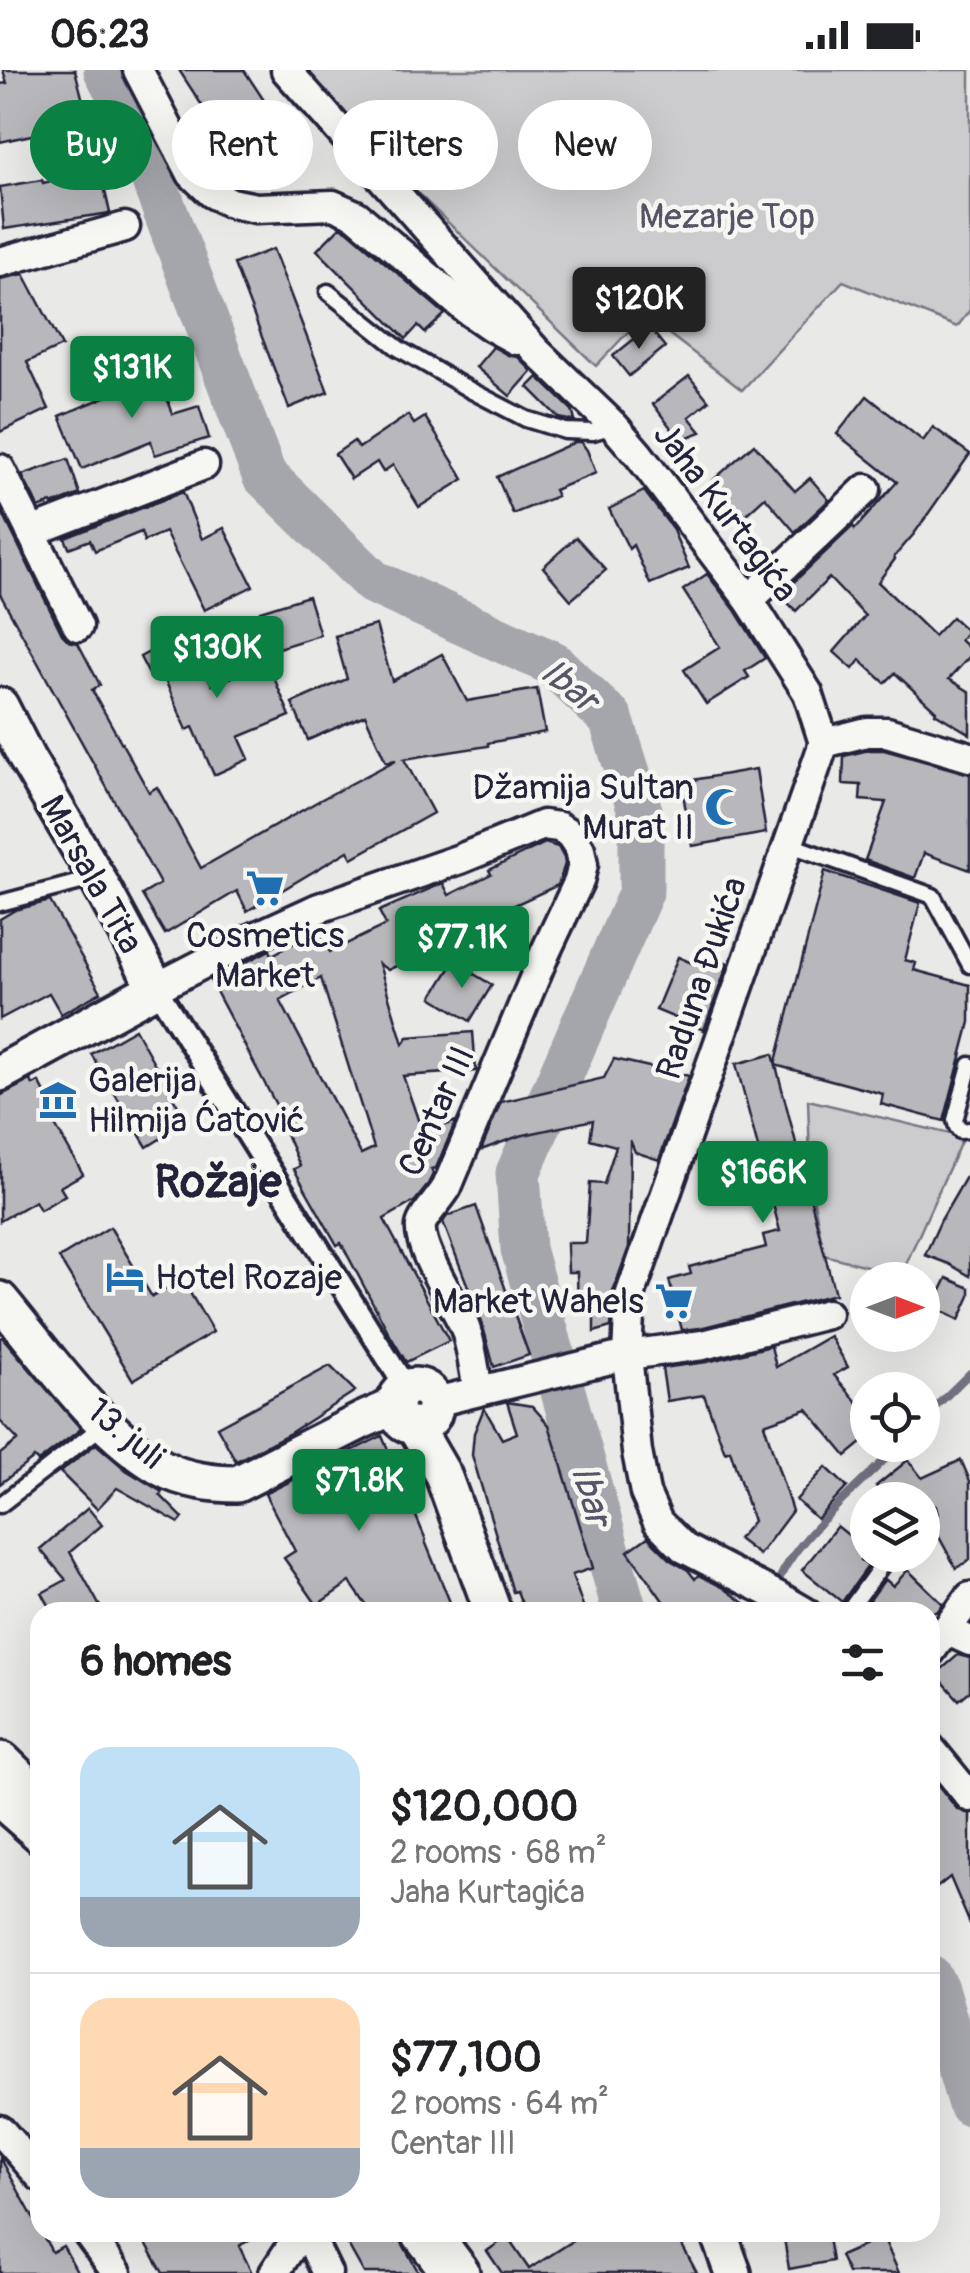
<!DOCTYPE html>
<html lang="en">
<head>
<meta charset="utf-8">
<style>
	body { margin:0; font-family:Pangolin,sans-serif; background:#f2f2f2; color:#202124; height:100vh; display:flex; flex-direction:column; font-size:38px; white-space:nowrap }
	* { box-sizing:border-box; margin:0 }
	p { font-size:32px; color:#757577 }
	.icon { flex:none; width:55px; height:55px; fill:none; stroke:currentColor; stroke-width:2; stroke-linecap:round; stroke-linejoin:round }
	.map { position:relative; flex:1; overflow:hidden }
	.details { position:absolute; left:30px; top:1532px; width:910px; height:640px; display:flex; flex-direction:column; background:#fff; border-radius:30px; box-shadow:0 10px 40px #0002 }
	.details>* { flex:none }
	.guide { position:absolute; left:30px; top:30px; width:910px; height:90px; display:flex; gap:20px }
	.needle { width:65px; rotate:90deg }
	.tools { position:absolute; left:850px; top:1192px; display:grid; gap:20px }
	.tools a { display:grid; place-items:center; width:90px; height:90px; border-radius:50%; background:#fff; box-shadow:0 10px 40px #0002; font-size:50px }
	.price { position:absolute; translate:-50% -85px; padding:0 22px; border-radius:10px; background:#0b8043; color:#fff; font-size:32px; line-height:65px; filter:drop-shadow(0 2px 5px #0008) }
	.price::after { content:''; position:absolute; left:50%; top:60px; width:30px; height:22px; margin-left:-15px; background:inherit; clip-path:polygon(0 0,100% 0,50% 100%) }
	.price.active { background:#222; color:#fff }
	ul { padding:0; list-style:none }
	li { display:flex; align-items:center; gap:30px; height:250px; padding:0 50px }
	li+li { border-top:2px solid #e0e0e0 }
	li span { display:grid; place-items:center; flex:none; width:280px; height:200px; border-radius:30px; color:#555 }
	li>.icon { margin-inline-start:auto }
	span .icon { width:120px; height:120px; fill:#fffc; stroke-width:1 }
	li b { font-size:42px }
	h2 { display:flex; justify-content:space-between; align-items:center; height:120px; padding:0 50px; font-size:42px }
	.pill { padding:0 35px; border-radius:45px; background:#fff; box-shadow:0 10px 40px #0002; font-size:35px; line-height:90px }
	.pill.active { background:#0b8043; color:#fff }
	.status { display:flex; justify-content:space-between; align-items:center; height:70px; padding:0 50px; background:#fff; direction:ltr }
	.status svg { height:28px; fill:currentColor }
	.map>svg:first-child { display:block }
	.green { fill:#ccccce; stroke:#777784; stroke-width:2.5 }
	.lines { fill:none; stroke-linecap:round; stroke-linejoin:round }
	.stream { stroke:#71717f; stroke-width:8 }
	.river { stroke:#a5a5ac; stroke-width:45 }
	.building { fill:#b8b8bc; stroke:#22223b; stroke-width:2.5; fill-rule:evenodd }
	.service-casing { stroke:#22223b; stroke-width:21 }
	.pedestrian-casing { stroke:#22223b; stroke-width:28 }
	.minor-casing { stroke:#22223b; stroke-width:35 }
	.tertiary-casing { stroke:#22223b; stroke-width:42 }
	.primary-casing { stroke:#22223b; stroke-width:52 }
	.service { stroke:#f6f6f2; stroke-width:14 }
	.pedestrian { stroke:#f6f6f2; stroke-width:20 }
	.minor { stroke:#f6f6f2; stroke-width:28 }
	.tertiary { stroke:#f6f6f2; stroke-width:35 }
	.primary { stroke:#f6f6f2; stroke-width:45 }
	.labels { text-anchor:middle; stroke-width:9; stroke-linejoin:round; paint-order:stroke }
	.park-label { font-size:35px; fill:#555567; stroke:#f6f6f2 }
	.street-label { font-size:35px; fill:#22223b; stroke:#f6f6f2 }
	.poi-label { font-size:35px; fill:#22223b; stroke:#f6f6f2; text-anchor:end }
	.water-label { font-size:38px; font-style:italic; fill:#565668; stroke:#f6f6f2 }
	.district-label { font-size:45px; font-weight:bold; fill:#22223b; stroke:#f6f6f2 }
</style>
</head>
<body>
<div class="status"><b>06:23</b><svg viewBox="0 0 49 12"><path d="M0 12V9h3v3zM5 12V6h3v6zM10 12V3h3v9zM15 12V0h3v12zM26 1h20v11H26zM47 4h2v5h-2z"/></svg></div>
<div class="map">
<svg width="970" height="2203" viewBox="0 0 970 2203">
	<rect width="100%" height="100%" fill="#e9e9e7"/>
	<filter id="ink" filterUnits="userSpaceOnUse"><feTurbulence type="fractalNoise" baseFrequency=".01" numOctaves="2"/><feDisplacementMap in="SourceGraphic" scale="20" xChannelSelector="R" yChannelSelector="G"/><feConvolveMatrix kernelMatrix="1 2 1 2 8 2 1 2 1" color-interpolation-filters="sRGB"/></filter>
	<g filter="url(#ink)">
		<g class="green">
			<polygon points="291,0 970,0 970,240 957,257 843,211 742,320 644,245 596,296"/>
			<polygon points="808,1030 963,1067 901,1205 824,1185 811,1116"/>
		</g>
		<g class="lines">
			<g class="stream">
				<polyline points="922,1350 970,1303"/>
				<path d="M 776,1518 C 790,1471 864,1413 899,1375"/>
			</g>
			<g class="river">
				<polyline points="106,0 128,42 264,405 373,512 552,593 611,649 641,744 641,822 518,1103 523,1179 625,1542"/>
				<polyline points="930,1908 936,1919 970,2034"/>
			</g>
		</g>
		<g class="building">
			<polygon points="3,0 75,0 89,54 38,68 36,64 0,72 0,14 7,13"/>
			<polygon points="179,0 244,0 284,61 238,91"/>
			<polygon points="100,99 110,143 4,159 0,117 42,110 43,113"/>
			<polygon points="340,157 347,160 445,244 425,263 418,256 406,269 317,180"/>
			<polygon points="273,179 328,322 289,338 234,194"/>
			<polygon points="24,204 62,276 27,292 49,339 0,362 0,209"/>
			<polygon points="649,257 665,277 629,306 613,286"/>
			<polygon points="493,277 508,285 518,287 532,301 510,326 476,297"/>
			<polygon points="155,295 173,344 199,336 209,368 155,385 151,371 82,399 60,346 124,319 120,307"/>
			<polygon points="689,306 709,331 689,347 701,362 680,370 653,334"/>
			<polygon points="538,307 572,340 575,351 559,348 528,317"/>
			<polygon points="867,326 923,371 933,357 970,384 914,464 894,487 895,489 878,512 934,566 952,547 967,561 960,570 970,579 970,586 949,609 970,622 970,664 935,643 936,641 895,603 885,613 860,590 853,599 834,582 865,546 829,508 796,541 780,525 853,456 855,459 897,412 837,364"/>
			<polygon points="408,345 414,354 425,347 464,409 419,437 393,395 383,402 377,392 351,409 335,384 354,371 359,378"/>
			<polygon points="575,372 581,372 587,380 596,403 554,420 557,426 513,444 497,407"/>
			<polygon points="754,374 795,421 810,408 829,430 795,462 765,427 742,448 711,412"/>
			<polygon points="68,389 80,424 52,435 51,433 39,438 22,405"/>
			<polygon points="644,421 672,458 689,498 650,514 633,475 629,479 609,439"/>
			<polygon points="183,422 202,469 224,458 253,516 204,540 165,462 144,471 141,462 95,481 90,470 69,478 65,468"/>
			<polygon points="0,438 62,564 69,571 78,573 100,615 92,620 149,722 157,717 201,798 322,729 396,690 386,692 365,645 308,670 292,633 347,609 335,566 376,555 392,611 442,584 467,631 537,619 545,662 488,673 488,676 404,689 433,743 352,788 348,781 247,841 237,821 165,864 142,825 160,814 0,524"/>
			<polygon points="576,467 606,500 571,530 543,497"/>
			<polygon points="707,504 735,540 765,588 745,601 749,607 706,634 684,600 720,577 683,520"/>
			<polygon points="308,526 320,565 272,580 260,541"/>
			<polygon points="185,563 212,615 268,593 290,646 239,667 249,689 214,705 193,657 187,660 162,603 151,608 140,587"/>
			<polygon points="869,680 884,680 970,704 970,800 924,783 915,808 865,790 886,732 860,730 861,715 843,714 844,686"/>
			<polygon points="756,699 766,763 692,776 681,712"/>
			<path d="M 545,773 L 558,777 L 564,788 L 565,794 L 558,815 L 465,858 L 467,862 L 388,900 L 379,894 L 403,974 L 408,967 L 473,962 L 476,1001 L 403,1006 L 423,1064 L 456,1051 L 436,1098 L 431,1099 L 433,1104 L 427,1116 L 415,1131 L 384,1149 L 449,1271 L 406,1292 L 391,1267 L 341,1173 L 337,1175 L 294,1099 L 300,1096 L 280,1050 L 283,1048 L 210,910 L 270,880 L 272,885 L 300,870 L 305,878 L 322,869 L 330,882 L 386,855 L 379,841 L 443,813 L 449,825 L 491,804 L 489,800 ZM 321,908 L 374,1078 L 361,1084 L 280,930 Z"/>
			<polygon points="825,801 920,833 905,890 916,893 914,900 970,915 970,952 944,1051 881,1034 883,1024 775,995"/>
			<polygon points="50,831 101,922 61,944 49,923 0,949 0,849 15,840"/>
			<polygon points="697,880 728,893 704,960 656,940 678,887 692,893"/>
			<polygon points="454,892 492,915 470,951 432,927"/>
			<polygon points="135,959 187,1052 147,1077 91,984"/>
			<polygon points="773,984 835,1224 700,1258 682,1260 669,1210 691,1204 689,1197 766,1177 763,1165 780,1161 736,994"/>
			<polygon points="614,989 689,1006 659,1090 635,1082 630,1070 629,1177 613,1221 611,1257 594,1262 594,1244 578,1244 577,1202 568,1202 567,1173 586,1173 590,1113 604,1114 616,1076 590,1069 593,1050 519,1066 481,1080 501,1032 604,1008"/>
			<polygon points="31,1010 33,1015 39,1012 61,1052 55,1055 83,1104 60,1117 65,1125 40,1140 35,1131 0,1151 0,1026"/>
			<polygon points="970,1100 970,1206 949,1194 925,1185 941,1150"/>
			<polygon points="476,1136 529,1285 494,1297 482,1253 443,1152 447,1146"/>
			<polygon points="110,1157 152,1227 182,1209 213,1262 133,1310 59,1188"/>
			<polygon points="947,1208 970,1218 970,1226 959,1250 933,1237"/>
			<polygon points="830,1266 848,1297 834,1305 868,1345 868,1368 846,1386 807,1339 764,1354 792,1441 759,1485 738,1469 753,1451 730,1380 725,1382 704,1325 667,1331 662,1298 707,1292 771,1276 776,1297"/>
			<polygon points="2,1267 81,1359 38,1392 34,1388 0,1414 0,1384 18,1370 0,1351 0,1268"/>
			<polygon points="330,1296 355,1321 290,1363 236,1391 217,1357"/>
			<polygon points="507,1332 532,1336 549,1355 593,1498 572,1505 585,1542 525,1542 517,1521 513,1522 472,1385 474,1363 484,1338 502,1369 517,1363"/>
			<polygon points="382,1366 426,1470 425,1471 454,1542 371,1542 350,1512 317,1535 284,1488 295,1481 265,1424"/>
			<polygon points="96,1374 126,1400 162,1422 160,1425 183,1448 179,1453 117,1418 97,1439 60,1402"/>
			<polygon points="908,1390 922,1408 961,1390 970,1411 970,1490 956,1498 932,1454 938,1445 936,1436 930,1433 922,1434 922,1430 887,1430 876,1416"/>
			<polygon points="826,1397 847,1417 817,1449 796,1430"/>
			<polygon points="88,1438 102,1455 70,1482 103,1542 53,1542 42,1523 66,1510 40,1479"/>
			<polygon points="837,1456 867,1480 860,1490 868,1496 842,1532 802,1500"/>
			<polygon points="648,1467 672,1491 688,1500 695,1509 698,1505 724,1518 757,1542 676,1542 666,1535 628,1481"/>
			<polygon points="908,1500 943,1534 937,1542 876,1542 867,1534 885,1509 893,1516"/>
			<polygon points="958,1585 970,1588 970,1621 959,1630 936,1604"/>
			<polygon points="933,1709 957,1739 970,1744 970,1854 950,1807 930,1823 930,1711"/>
			<polygon points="0,2087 52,2182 63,2176 78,2203 0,2203"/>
			<polygon points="140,2162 263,2162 239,2176 252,2203 163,2203"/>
			<polygon points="341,2162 396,2162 419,2203 364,2203"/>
			<polygon points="587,2162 675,2162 697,2203 502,2203 487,2181 507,2167 529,2199"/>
			<polygon points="783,2162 827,2162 832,2191 789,2199"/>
			<polygon points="883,2167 899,2203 848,2203 840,2186"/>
		</g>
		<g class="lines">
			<g class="service-casing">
				<g id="service">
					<polyline points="328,222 398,278 470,320 526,349 565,361 593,362 613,356"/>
					<polyline points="788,774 933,826 970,895"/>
					<polyline points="0,833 96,808"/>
					<polyline points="970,995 955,1050 957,1057 960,1061 970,1060"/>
					<polyline points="0,1435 105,1354"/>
					<polyline points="922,1449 928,1443"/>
					<polyline points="848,1542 889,1485"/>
				</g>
			</g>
			<g class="pedestrian-casing">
				<polyline id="pedestrian" points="156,918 406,1318"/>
			</g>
			<g class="minor-casing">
				<g id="minor">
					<polyline points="138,0 192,104 212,123 231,133 256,138 333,135 356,145 466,239 492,257 516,270"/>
					<polyline points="286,0 535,280 614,356 639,385 749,530 808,623 824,673"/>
					<polyline points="0,192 125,157"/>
					<polyline points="0,399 78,556"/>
					<polyline points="31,462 204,395"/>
					<polyline points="749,530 866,419"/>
					<polyline points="824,673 867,662 887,662 970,687"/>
					<path d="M 156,918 L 251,869 L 319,838 L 460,789 L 543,755 L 559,757 L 570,764 L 580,779 L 583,794 L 579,811 L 545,883 L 447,1117 C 441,1128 422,1147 421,1156 C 418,1180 455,1233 465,1258 C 472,1277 474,1300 478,1320"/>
					<polyline points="435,1332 627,1285 703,1275 827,1244"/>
					<polyline points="805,1542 781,1528 684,1478 658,1452 645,1423 637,1382 627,1285 630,1226 824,673"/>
					<polyline points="946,1560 970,1571"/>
					<polyline points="930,1582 970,1527"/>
					<polyline points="930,1678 970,1727"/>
					<polyline points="0,1734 40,1769"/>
					<polyline points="0,2060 40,2106"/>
					<polyline points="87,2162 117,2203"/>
					<polyline points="307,2162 327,2203"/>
					<polyline points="274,2203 301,2162"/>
				</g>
			</g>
			<g class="tertiary-casing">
				<g id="tertiary">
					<polyline points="0,636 27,689 97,808 156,918 0,1003"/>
					<path d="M 0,1230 C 47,1286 97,1361 162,1398 C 183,1410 214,1414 237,1414 L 363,1350 L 395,1336"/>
					<circle cx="415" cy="1336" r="20"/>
					<polyline points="414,1355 443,1405 493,1542"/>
					<polyline points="718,2162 733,2203"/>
				</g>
			</g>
			<g class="primary-casing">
				<g id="primary">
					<polyline points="0,1695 40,1734"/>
					<polyline points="425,2162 456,2203"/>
				</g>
			</g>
			<use href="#service" class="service"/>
			<use href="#pedestrian" class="pedestrian"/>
			<use href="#minor" class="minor"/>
			<use href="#tertiary" class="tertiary"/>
			<use href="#primary" class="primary"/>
		</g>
	</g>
	<defs>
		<g id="mosque-bare" transform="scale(3)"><path d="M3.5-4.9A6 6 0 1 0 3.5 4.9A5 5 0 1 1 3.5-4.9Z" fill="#1f6fb2" stroke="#f6f6f2" stroke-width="2.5" paint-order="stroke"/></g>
		<g id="supermarket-bare" transform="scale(3)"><path d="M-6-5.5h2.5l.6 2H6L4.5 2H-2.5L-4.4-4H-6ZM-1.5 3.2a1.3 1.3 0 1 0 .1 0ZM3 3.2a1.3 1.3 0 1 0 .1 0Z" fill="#1f6fb2" stroke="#f6f6f2" stroke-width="2.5" paint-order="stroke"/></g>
		<g id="museum-bare" transform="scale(3)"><path d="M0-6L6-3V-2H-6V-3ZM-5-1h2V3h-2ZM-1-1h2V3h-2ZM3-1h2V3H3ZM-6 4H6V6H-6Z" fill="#1f6fb2" stroke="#f6f6f2" stroke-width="2.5" paint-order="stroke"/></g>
		<g id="hotel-bare" transform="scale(3)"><path d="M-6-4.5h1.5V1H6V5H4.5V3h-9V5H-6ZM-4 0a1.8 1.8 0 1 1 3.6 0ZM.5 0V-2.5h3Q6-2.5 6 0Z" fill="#1f6fb2" stroke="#f6f6f2" stroke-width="2.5" paint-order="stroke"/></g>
	</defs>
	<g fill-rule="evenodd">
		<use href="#mosque-bare" x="724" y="737"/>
		<use href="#supermarket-bare" x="265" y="818"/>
		<use href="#museum-bare" x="58" y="1030"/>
		<use href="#hotel-bare" x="125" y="1207"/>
		<use href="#supermarket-bare" x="674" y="1231"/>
	</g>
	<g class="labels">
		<g class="park-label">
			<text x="727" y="158">Mezarje Top</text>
		</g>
		<g class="street-label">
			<text transform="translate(726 442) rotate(53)" y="12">Jaha Kurtagića</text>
			<text transform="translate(92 804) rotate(61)" y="12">Marsala Tita</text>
			<text transform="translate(701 908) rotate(-71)" y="12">Raduna Ðukića</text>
			<text transform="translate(436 1041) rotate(-66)" y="12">Centar III</text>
			<text transform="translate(126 1363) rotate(40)" y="12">13. juli</text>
		</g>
		<g class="poi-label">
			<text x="694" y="729">Džamija Sultan<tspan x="694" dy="40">Murat II</tspan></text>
			<text x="265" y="877" text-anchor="middle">Cosmetics<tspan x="265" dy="40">Market</tspan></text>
			<text x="88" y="1022" text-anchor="start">Galerija<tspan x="88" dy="40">Hilmija Ćatović</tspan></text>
			<text x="155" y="1219" text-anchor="start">Hotel Rozaje</text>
			<text x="644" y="1243">Market Wahels</text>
		</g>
		<g class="water-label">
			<text transform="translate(570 615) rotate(39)" y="13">Ibar</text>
			<text transform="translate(592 1425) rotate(74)" y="13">Ibar</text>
		</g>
		<g class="district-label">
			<text x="218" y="1127">Rožaje</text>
		</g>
	</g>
</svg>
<div class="tools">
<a><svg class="needle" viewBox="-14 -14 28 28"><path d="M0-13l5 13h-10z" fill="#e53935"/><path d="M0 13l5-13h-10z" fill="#757577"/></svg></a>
<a><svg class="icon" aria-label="locate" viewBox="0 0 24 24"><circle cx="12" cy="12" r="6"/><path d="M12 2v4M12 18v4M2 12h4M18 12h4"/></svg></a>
<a><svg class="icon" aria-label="layers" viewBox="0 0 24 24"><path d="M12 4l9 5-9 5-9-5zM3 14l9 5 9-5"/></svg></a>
</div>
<b class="price active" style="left:639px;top:282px">$120K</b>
<b class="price" style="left:132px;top:351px">$131K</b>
<b class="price" style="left:217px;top:631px">$130K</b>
<b class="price" style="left:462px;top:921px">$77.1K</b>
<b class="price" style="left:763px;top:1156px">$166K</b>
<b class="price" style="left:359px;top:1464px">$71.8K</b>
<div class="guide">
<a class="pill active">Buy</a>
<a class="pill">Rent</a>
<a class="pill">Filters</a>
<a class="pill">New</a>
</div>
<section class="details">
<h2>6 homes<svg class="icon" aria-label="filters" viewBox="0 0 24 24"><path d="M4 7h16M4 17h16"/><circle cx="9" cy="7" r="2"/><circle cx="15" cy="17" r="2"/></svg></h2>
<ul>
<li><span style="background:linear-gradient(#bfe0f5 75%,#9aa5b1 0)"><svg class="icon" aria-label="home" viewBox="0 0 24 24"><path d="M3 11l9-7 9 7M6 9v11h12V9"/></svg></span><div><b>$120,000</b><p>2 rooms · 68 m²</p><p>Jaha Kurtagića</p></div></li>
<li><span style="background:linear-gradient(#ffd9b3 75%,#9aa5b1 0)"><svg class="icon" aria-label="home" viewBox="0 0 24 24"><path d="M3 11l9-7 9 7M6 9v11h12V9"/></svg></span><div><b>$77,100</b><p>2 rooms · 64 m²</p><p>Centar III</p></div></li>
</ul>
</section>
</div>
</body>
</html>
